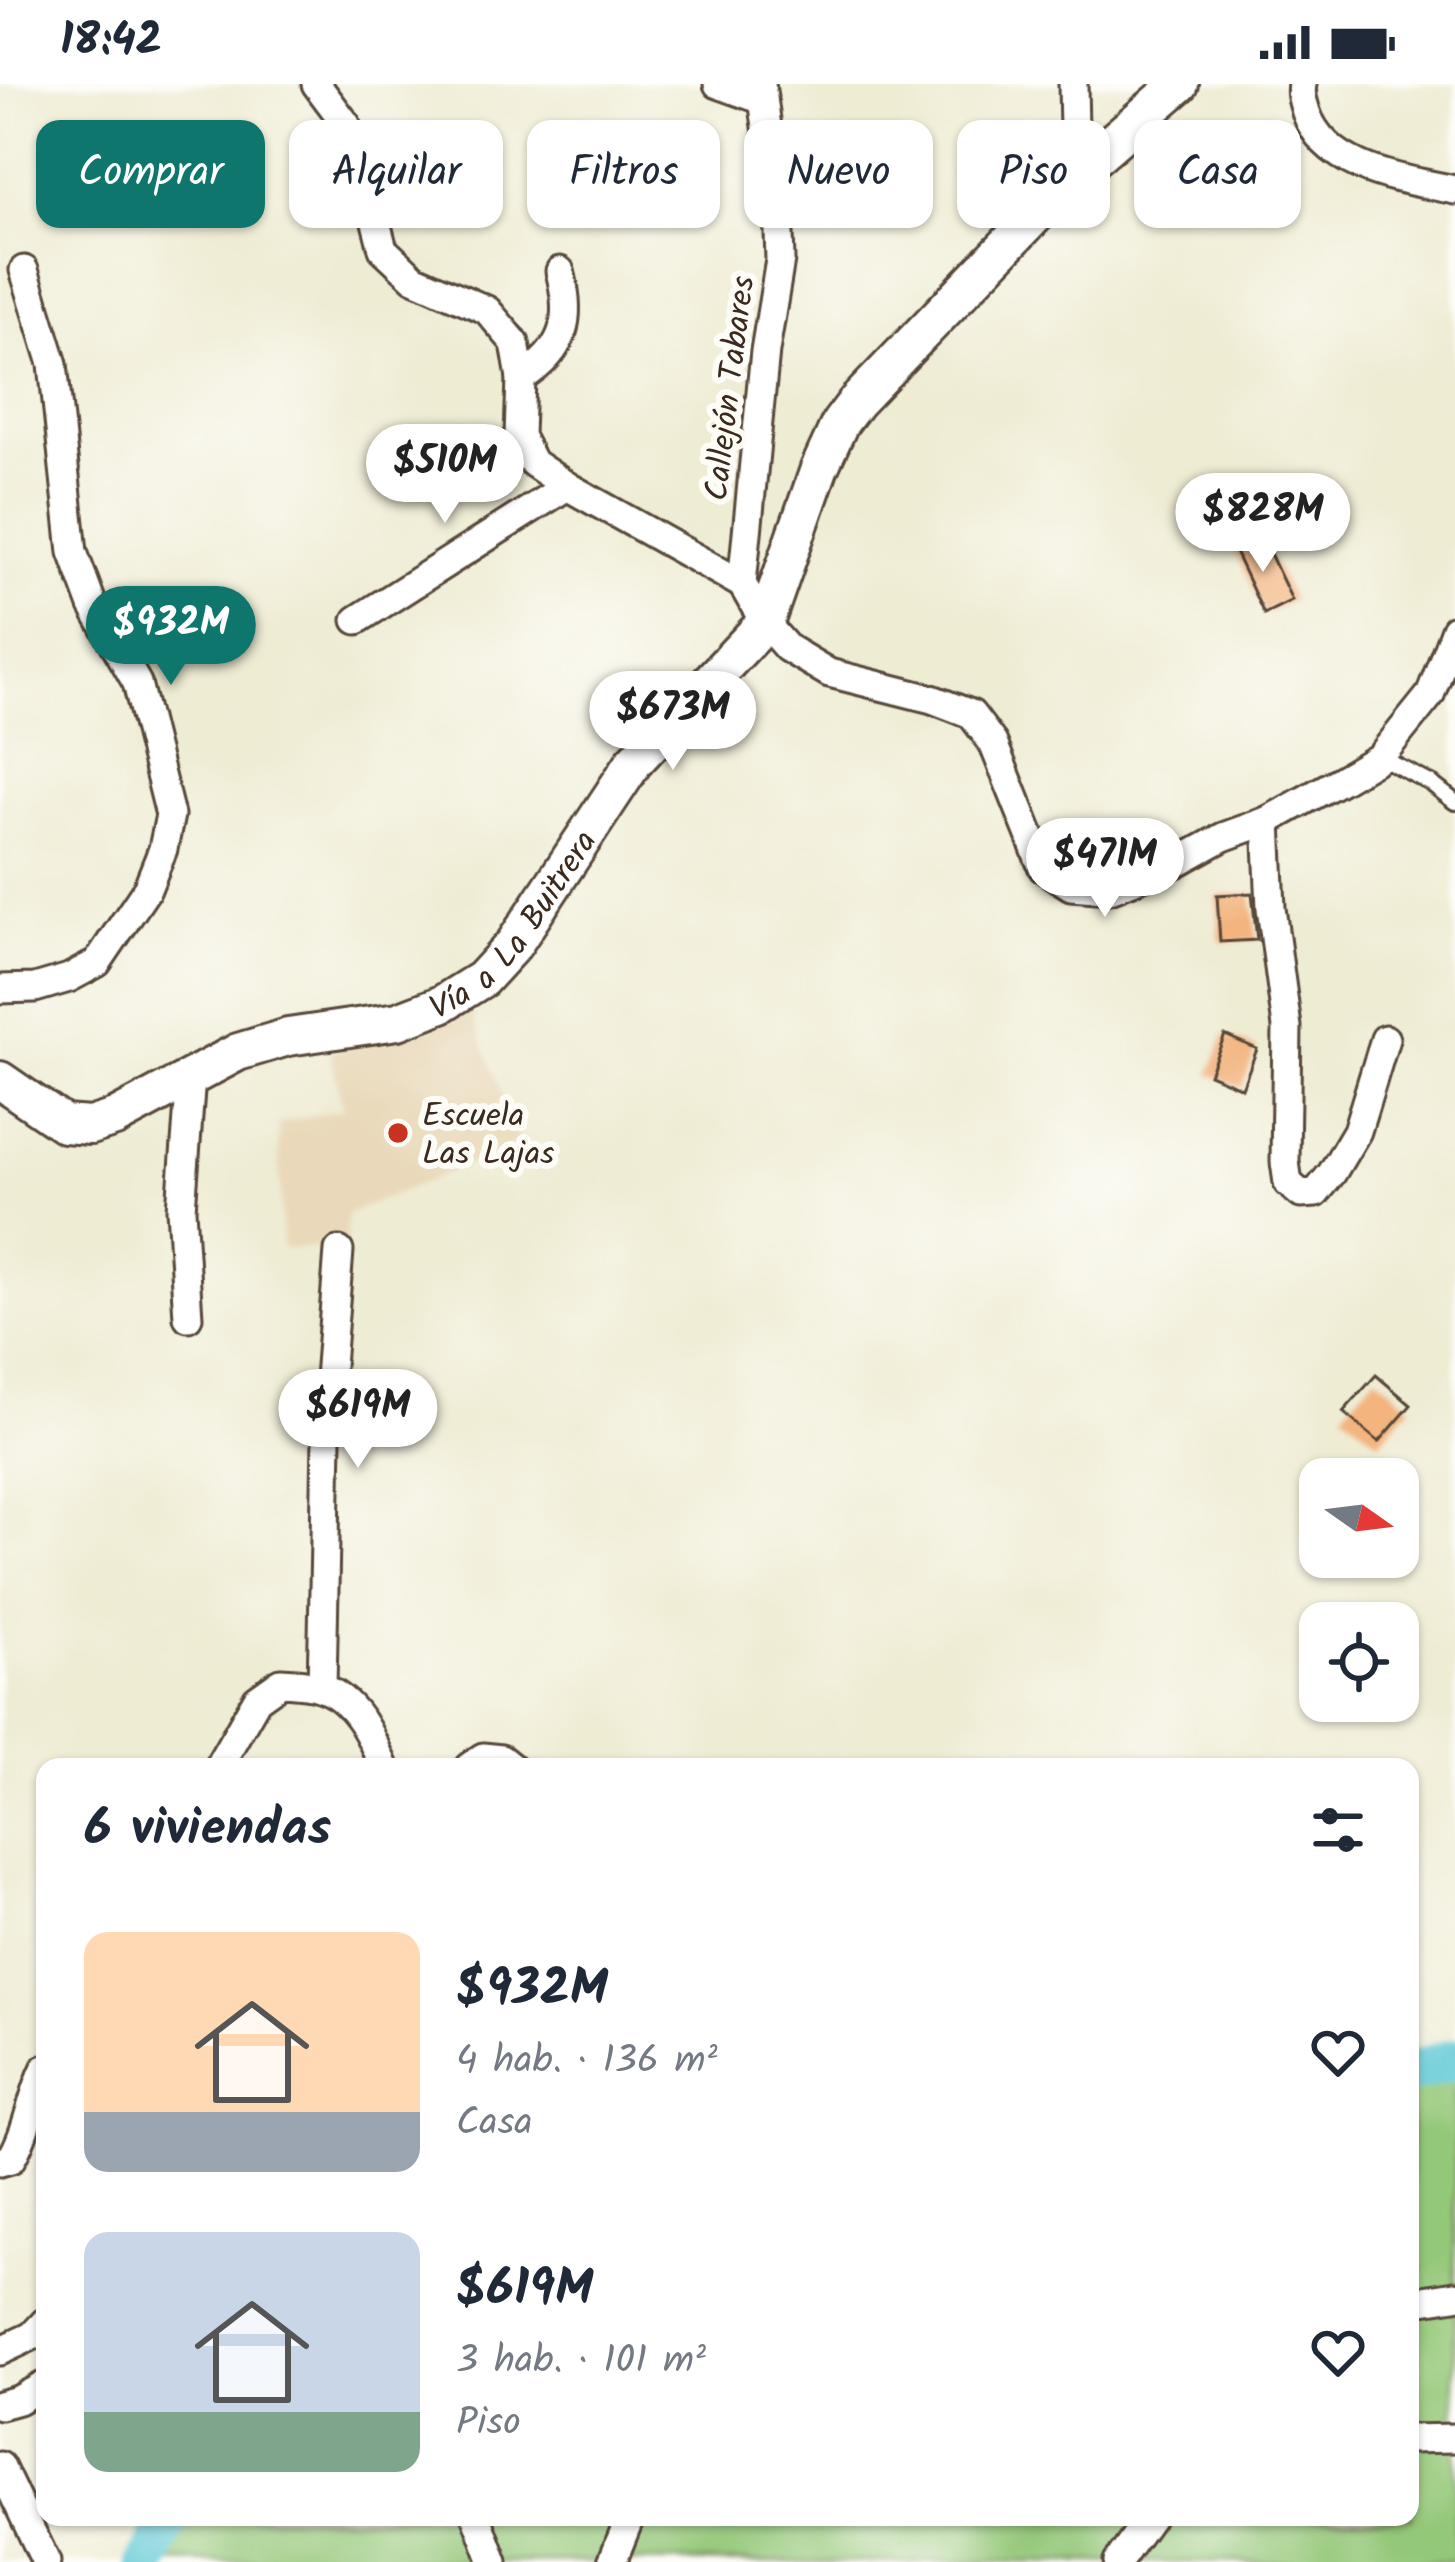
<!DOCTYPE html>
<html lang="es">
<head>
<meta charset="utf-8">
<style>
	body { margin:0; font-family:Kalam,sans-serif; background:#f2f2f3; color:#1f2937; height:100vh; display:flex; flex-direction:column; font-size:45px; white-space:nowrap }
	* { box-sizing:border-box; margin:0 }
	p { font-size:39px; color:#747a83 }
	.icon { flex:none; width:66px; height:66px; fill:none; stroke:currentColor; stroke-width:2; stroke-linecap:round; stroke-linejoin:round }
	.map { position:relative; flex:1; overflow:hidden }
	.drawer { position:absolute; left:36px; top:1674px; width:1383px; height:768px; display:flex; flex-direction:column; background:#fff; border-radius:24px; box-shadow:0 3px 9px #0004 }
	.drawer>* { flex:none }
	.banner { position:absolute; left:36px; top:36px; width:1383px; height:108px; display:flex; gap:24px }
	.needle { width:78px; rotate:104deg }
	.fabs { position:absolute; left:1299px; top:1374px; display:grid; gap:24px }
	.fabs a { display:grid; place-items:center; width:120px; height:120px; border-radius:24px; background:#fff; box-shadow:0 3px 9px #0004; font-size:60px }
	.price { position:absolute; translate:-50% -102px; padding:0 27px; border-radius:42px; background:#fff; color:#222; font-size:39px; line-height:78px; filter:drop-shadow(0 3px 6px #0008) }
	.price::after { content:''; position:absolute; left:50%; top:72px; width:36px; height:27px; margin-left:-18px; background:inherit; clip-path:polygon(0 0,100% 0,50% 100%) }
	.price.on { background:#0f766e; color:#fff }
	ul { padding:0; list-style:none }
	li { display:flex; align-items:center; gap:36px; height:300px; padding:0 48px }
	li span { display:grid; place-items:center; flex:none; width:336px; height:240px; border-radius:24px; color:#555 }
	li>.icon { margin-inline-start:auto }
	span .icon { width:144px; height:144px; fill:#fffc; stroke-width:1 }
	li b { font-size:51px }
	h2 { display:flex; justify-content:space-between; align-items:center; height:144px; padding:0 48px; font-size:51px }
	.chip { padding:0 42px; border-radius:24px; background:#fff; box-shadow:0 3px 9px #0004; font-size:42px; line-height:108px }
	.chip.on { background:#0f766e; color:#fff }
	.status { display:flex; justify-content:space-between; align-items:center; height:84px; padding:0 60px; background:#fff; direction:ltr }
	.status svg { height:33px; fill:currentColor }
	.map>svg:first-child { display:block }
	.built { fill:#e9d9ba }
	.green { fill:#94c879; stroke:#68794c; stroke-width:3 }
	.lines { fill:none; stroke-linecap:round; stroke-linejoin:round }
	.river { stroke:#5cc8d5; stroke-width:42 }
	.building { fill:#f3b47e }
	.lane-casing { stroke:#564739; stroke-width:20 }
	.street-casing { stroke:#564739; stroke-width:33 }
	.secondary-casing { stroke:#564739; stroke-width:42 }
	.lane { stroke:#fff; stroke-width:14 }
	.street { stroke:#fff; stroke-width:27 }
	.secondary { stroke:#fff; stroke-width:36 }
	.poi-dot { fill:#c8321e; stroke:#fdfcf7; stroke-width:4.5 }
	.labels { text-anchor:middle; stroke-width:12; stroke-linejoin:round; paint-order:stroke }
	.street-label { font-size:33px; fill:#3b2a1e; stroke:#fdfcf7 }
	.poi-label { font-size:33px; fill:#3b2a1e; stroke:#fdfcf7; text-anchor:start }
</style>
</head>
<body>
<div class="status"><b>18:42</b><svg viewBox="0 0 49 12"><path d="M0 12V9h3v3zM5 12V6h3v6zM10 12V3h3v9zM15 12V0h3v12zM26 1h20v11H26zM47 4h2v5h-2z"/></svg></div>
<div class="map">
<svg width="1455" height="2478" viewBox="0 0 1455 2478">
	<rect width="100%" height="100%" fill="#fdfcf7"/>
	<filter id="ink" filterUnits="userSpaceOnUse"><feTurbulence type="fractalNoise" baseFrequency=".00833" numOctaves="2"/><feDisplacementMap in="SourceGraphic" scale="24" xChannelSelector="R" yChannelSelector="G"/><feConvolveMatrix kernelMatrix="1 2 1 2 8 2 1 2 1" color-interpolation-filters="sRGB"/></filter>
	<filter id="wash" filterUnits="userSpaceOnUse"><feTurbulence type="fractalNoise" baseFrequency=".004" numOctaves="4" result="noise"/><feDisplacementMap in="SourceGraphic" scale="48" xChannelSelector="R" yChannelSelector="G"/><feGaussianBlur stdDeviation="2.7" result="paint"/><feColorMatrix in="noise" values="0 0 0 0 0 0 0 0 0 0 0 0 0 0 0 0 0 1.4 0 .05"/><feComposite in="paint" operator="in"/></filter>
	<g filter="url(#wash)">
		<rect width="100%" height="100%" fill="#efecd4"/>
		<polygon class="built" points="471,927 520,1059 347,1130 346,1162 282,1165 278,1039 343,1025 330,967 411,949"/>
		<polygon class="green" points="1455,1975 1455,2478 149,2478 169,2433 1410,2433 1410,1988"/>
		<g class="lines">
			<g class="river">
				<polyline points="1410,1988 1455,1975"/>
				<polyline points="149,2478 169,2433"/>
			</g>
		</g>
		<g id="blocks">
			<g class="building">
				<polygon points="1262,453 1292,516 1264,530 1234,466"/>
				<polygon points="1252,809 1257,856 1220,858 1217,811"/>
				<polygon points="1225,951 1257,965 1242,1004 1209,990"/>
				<polygon points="1376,1291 1411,1321 1379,1358 1343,1328"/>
			</g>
		</g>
	</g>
	<g filter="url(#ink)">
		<use href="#blocks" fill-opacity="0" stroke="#564739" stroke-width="3"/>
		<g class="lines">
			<g class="lane-casing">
				<polyline id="lane" points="1380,673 1432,700 1455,718"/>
			</g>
			<g class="street-casing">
				<g id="street">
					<polyline points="316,0 346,40 364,92 383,165 414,194 487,226 515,259 521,294 519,352 533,379 567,402 742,500"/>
					<polyline points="718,0 763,16"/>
					<polyline points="761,0 778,121 780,176 765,267 742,500 765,539 787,564 829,589 932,615 971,630 993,659 1043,784 1071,802 1110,805 1176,779 1223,753 1267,737 1341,696 1380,673 1430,611 1455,545"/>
					<polyline points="1073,0 1075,90"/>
					<path d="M 1302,0 C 1300,11 1303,17 1306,28 C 1326,87 1404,95 1455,106"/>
					<polyline points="364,92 470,82"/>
					<path d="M 521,294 C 565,266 573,237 560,187"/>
					<polyline points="357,536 567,402"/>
					<polyline points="1267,737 1271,824 1287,943 1285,1078 1288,1099 1301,1110 1316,1109 1332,1089 1357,1047 1385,955"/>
					<polyline points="0,905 35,904 69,894 97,879 147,805 163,765 170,731 137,599 93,522 73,468 53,280 24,186"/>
					<polyline points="188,1233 181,1125 191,993"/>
					<polyline points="322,1603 328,1307 339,1167"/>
					<path d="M 218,1683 L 257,1615 L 281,1598 C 293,1599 307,1599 319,1603 C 355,1614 371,1652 384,1683"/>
					<polyline points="469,1683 483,1673 501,1675 511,1683"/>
					<path d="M 0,2078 L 11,2075 C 28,2047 31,2014 45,1985"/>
					<polyline points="1410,2218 1455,2211"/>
					<polyline points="0,2267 32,2252 45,2238"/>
					<polyline points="0,2321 18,2316 45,2301"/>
					<polyline points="1410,2355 1455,2354"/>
					<polyline points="0,2382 46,2478"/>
					<polyline points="477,2433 494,2478"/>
					<polyline points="612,2478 630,2433"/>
					<polyline points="1118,2478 1150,2433"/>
				</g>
			</g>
			<g class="secondary-casing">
				<g id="secondary">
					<path id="s1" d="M 0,996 L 64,1040 L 90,1042 L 115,1034 L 238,968 L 288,953 L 398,937 L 442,920 L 482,895 L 514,860 L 634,678 L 765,539 L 819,385 L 840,339 L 856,318 L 1075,90 L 1180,0"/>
				</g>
			</g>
			<use href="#lane" class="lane"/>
			<use href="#street" class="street"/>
			<use href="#secondary" class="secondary"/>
		</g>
	</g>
	<circle class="poi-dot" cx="398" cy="1049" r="12"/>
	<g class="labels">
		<g class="street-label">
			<text transform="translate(728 304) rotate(-83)" y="12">Callejón Tabares</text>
			<text dy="12" stroke="none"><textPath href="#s1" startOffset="588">Vía a La Buitrera</textPath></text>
		</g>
		<g class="poi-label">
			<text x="422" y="1042">Escuela<tspan x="422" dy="38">Las Lajas</tspan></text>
		</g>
	</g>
</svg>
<div class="fabs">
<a><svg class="needle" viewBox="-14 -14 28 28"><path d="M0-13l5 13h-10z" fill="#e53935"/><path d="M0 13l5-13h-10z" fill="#747a83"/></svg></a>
<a><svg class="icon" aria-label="locate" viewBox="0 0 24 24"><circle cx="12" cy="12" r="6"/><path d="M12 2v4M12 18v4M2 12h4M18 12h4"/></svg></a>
</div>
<b class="price" style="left:445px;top:442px">$510M</b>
<b class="price" style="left:1263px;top:491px">$828M</b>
<b class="price on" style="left:171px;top:604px">$932M</b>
<b class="price" style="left:673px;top:689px">$673M</b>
<b class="price" style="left:1105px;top:836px">$471M</b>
<b class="price" style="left:358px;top:1387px">$619M</b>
<div class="banner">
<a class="chip on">Comprar</a>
<a class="chip">Alquilar</a>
<a class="chip">Filtros</a>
<a class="chip">Nuevo</a>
<a class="chip">Piso</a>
<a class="chip">Casa</a>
</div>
<section class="drawer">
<h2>6 viviendas<svg class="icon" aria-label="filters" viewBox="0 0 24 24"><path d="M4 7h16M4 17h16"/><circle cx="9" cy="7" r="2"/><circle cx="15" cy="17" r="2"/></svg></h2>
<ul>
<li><span style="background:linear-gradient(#ffd9b3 75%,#9aa5b1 0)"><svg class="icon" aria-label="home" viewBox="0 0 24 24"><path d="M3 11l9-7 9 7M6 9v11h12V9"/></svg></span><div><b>$932M</b><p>4 hab. · 136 m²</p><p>Casa</p></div><svg class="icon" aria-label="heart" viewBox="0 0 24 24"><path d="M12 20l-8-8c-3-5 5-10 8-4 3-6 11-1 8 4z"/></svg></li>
<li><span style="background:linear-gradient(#c9d6e8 75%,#7fa58c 0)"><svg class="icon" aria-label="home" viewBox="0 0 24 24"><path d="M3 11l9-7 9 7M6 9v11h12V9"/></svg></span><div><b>$619M</b><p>3 hab. · 101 m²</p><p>Piso</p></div><svg class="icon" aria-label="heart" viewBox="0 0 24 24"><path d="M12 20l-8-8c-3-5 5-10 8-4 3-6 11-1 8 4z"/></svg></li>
</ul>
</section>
</div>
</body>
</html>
